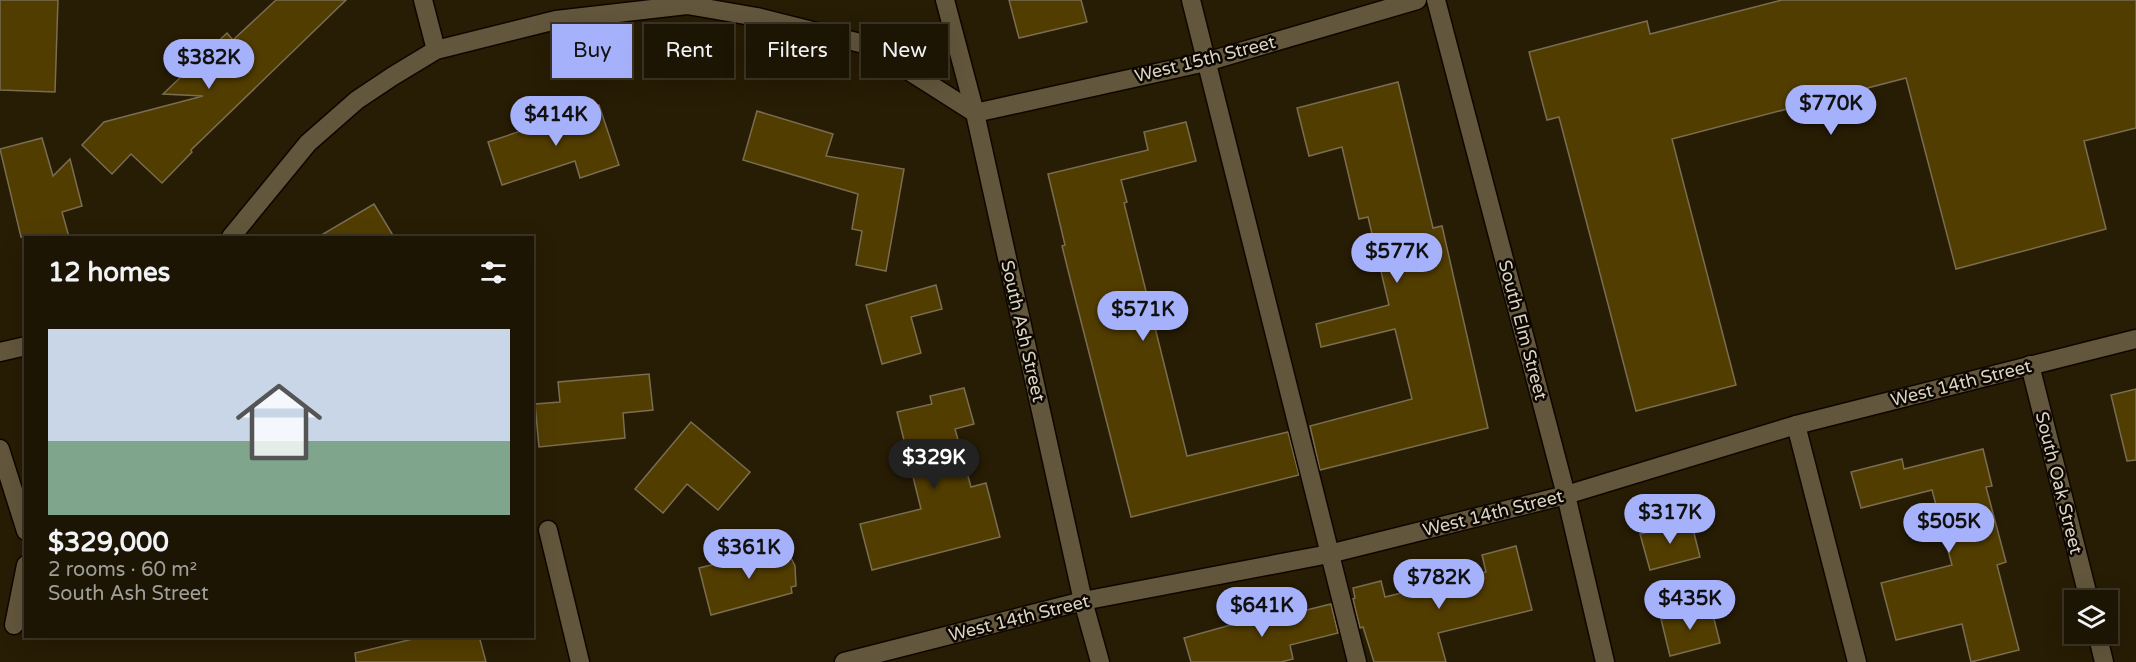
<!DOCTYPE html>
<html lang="en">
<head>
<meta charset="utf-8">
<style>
	body { margin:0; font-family:"Varela Round",sans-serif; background:#2a2212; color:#f1f3f6; height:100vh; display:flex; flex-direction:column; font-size:22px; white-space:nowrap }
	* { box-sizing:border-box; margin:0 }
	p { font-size:20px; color:#a09f9a }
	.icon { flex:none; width:33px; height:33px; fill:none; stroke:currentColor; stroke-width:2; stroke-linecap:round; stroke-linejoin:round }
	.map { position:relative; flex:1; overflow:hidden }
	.side { position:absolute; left:24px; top:236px; width:510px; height:402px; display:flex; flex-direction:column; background:#1d1503; border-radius:0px; box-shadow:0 6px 24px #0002,0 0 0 2px #3b3425 }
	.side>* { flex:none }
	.banner { position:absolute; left:552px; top:24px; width:570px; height:54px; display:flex; gap:12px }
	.fabs { position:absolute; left:2064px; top:590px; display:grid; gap:12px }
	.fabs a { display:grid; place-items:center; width:54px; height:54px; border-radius:0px; background:#1d1503; box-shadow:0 6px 24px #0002,0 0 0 2px #3b3425; font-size:30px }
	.price { position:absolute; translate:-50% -51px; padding:0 14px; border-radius:21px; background:#a6b1fc; color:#111; font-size:20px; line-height:39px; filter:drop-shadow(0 2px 3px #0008) }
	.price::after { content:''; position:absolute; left:50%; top:36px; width:18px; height:14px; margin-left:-9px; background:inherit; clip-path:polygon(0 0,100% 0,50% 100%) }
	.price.current { background:#222; color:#fff }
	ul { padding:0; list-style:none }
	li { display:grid; align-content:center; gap:12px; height:318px; padding:0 24px }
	li span { display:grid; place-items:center; height:186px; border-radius:0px; color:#555 }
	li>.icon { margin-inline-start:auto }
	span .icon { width:108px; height:108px; fill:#fffc; stroke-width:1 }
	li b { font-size:26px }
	h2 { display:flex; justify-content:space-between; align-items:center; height:72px; padding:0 24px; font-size:26px }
	.tag { padding:0 21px; border-radius:0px; background:#1d1503; box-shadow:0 6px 24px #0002,0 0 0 2px #3b3425; font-size:21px; line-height:54px }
	.tag.current { background:#a6b1fc; color:#111 }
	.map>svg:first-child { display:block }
	.building { fill:#523d01; stroke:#796d52; stroke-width:1.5 }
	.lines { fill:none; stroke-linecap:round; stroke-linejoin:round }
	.minor-casing { stroke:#100600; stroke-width:21 }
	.minor { stroke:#62563c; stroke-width:18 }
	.labels { text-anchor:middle; stroke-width:5; stroke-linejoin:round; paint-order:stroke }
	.street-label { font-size:18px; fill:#dbd4c5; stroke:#0c0801 }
</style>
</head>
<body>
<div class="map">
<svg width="2136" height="662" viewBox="0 0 2136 662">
	<rect width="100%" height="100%" fill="#271c04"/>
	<g class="building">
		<polygon points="0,0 58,0 55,92 0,90"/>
		<polygon points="276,0 346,0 191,150 192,152 162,183 131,154 112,174 82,145 104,122 203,96 163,94 227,33 233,40"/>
		<polygon points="1009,0 1081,0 1087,22 1019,38"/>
		<polygon points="1782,0 2136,0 2136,128 2084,141 2106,229 1956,269 1906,78 1672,139 1736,385 1636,411 1559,117 1547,120 1529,52 1647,21 1650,34"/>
		<polygon points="1398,82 1433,228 1442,226 1488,428 1320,470 1310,426 1412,399 1395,329 1321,347 1316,324 1389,305 1368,217 1359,219 1342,147 1309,156 1297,108"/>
		<polygon points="599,105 619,165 580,178 575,161 502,185 488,142"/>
		<polygon points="757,111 833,134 826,156 904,169 886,271 856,265 862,231 852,229 858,194 743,160"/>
		<polygon points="1186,122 1196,161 1121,180 1127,202 1124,203 1187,456 1288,432 1299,475 1131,517 1073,290 1062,246 1065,245 1048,174 1148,150 1144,132"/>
		<polygon points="42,138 53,176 70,159 82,206 62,212 69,237 21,237 0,149"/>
		<polygon points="374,204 394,237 318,237"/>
		<polygon points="936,285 942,309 911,317 921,353 882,364 866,305"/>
		<polygon points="649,374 653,410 623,413 625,438 539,447 535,404 560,402 558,382"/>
		<polygon points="964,388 974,424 955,429 971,487 986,483 1000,537 872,570 860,524 921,509 897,412 932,404 930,396"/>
		<polygon points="2136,389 2136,460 2127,461 2111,395"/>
		<polygon points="691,422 750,472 718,510 687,484 663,513 635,489"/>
		<polygon points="1983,449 1992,486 1986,487 2006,562 1997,565 2019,650 1971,662 1962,624 1896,640 1881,583 1952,565 1932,490 1861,508 1851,472 1902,459 1904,469"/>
		<polygon points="1691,521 1700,557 1650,570 1640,534"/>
		<polygon points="785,546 795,566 796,586 791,587 792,593 711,615 699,568"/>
		<polygon points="1516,546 1532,610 1438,633 1446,662 1374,662 1363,627 1360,628 1353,599 1355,598 1353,588 1381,581 1385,597 1486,572 1482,555"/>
		<polygon points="1331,604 1338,633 1290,645 1293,659 1281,662 1191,662 1184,638 1245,621 1246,625"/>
		<polygon points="1711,607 1720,643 1670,656 1661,619"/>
		<polygon points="425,636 479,636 486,662 356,662 355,653"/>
	</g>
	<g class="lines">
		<g class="minor-casing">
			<g id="minor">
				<polyline points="423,0 436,50"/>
				<polyline points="945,0 975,113 1083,601 1100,662"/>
				<polyline points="1191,0 1357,662"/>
				<polyline points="1436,0 1566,495 1605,662"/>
				<polyline points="231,237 308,143 357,100 393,76 436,50 556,20 687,5 757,17 868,45 975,113 1206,62 1417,0"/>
				<polyline points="0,352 26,346"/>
				<polyline points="2030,365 2089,600"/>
				<polyline points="1796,425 1857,662"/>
				<polyline points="0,449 26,531"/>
				<polyline points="548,530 580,662"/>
				<polyline points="14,625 26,565"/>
				<polyline points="2097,633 2104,662"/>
				<polyline points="844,662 1083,601 1329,554 1566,495 1796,425 2136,339"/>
			</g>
		</g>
		<use href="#minor" class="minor"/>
	</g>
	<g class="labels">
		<g class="street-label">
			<text transform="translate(1205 59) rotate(-14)" y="6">West 15th Street</text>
			<text transform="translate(1523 330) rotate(75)" y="6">South Elm Street</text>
			<text transform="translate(1023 331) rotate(77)" y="6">South Ash Street</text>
			<text transform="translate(1961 383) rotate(-14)" y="6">West 14th Street</text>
			<text transform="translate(2059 483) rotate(76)" y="6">South Oak Street</text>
			<text transform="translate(1493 513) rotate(-14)" y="6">West 14th Street</text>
			<text transform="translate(1019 618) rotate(-14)" y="6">West 14th Street</text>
		</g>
	</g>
</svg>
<div class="fabs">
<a><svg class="icon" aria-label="layers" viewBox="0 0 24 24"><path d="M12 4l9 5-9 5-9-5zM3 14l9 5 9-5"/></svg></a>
</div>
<b class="price" style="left:209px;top:90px">$382K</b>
<b class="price" style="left:1831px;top:136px">$770K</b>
<b class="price" style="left:556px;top:147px">$414K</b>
<b class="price" style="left:1397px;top:284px">$577K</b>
<b class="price" style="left:1143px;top:342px">$571K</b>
<b class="price current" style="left:934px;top:490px">$329K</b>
<b class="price" style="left:1670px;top:545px">$317K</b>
<b class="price" style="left:1949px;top:554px">$505K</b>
<b class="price" style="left:749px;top:580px">$361K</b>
<b class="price" style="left:1439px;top:610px">$782K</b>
<b class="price" style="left:1690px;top:631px">$435K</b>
<b class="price" style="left:1262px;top:638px">$641K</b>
<div class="banner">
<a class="tag current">Buy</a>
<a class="tag">Rent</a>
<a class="tag">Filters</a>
<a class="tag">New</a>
</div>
<section class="side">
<h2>12 homes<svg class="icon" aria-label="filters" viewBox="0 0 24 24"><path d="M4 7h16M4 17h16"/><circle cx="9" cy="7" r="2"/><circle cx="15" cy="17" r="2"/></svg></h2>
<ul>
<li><span style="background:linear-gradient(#c9d6e8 60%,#7fa58c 0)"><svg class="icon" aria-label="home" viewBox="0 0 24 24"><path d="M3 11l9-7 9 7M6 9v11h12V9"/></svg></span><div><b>$329,000</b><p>2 rooms · 60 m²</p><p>South Ash Street</p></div></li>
</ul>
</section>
</div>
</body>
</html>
